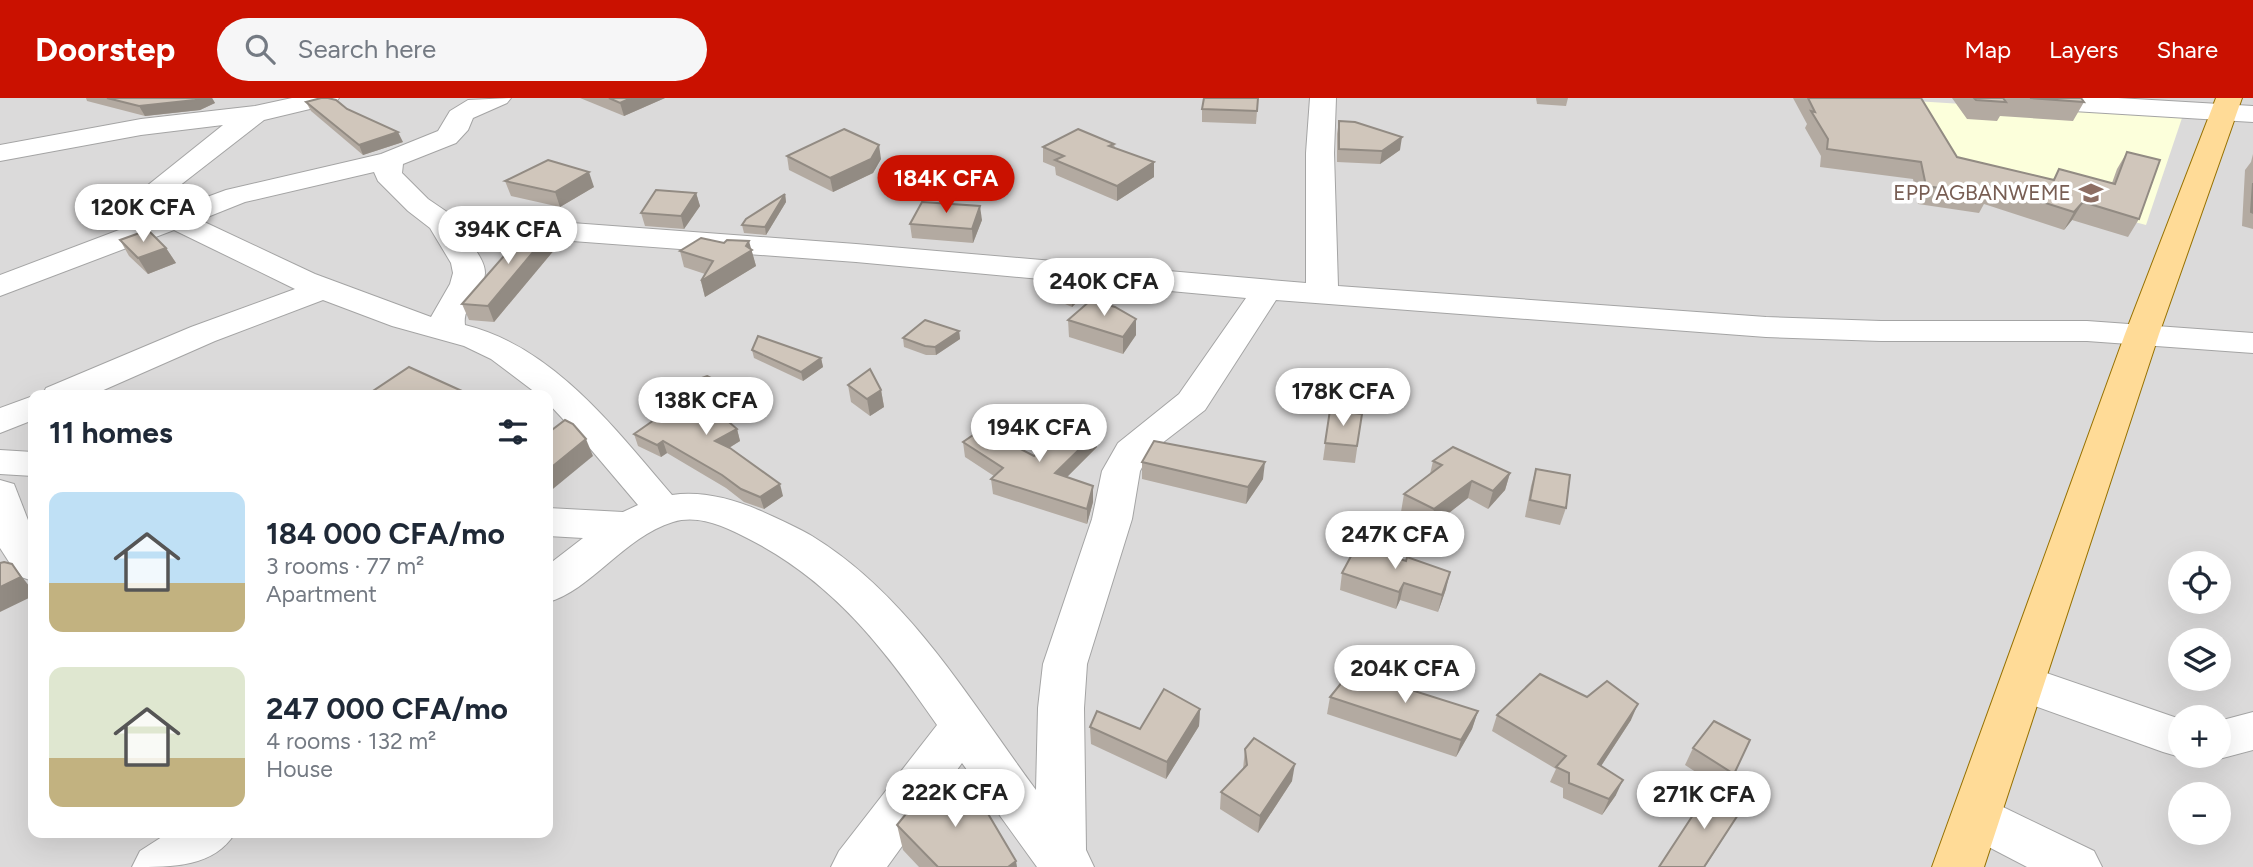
<!DOCTYPE html>
<html lang="en">
<head>
<meta charset="utf-8">
<style>
	body { margin:0; font-family:Figtree,sans-serif; background:#f6f6f7; color:#1f2937; height:100vh; display:flex; flex-direction:column; font-size:26px; white-space:nowrap }
	* { box-sizing:border-box; margin:0 }
	p { font-size:23px; color:#747a83 }
	.icon { flex:none; width:38px; height:38px; fill:none; stroke:currentColor; stroke-width:2; stroke-linecap:round; stroke-linejoin:round }
	.map { position:relative; flex:1; overflow:hidden }
	.drawer { position:absolute; left:28px; top:292px; width:525px; height:448px; display:flex; flex-direction:column; background:#fff; border-radius:14px; box-shadow:0 7px 28px #0002 }
	.drawer>* { flex:none }
	.buttons { position:absolute; left:2168px; top:453px; display:grid; gap:14px }
	.buttons a { display:grid; place-items:center; width:63px; height:63px; border-radius:50%; background:#fff; box-shadow:0 7px 28px #0002; font-size:35px }
	.price { position:absolute; translate:-50% -60px; padding:0 16px; border-radius:24px; background:#fff; color:#222; font-size:23px; line-height:46px; filter:drop-shadow(0 2px 4px #0008) }
	.price::after { content:''; position:absolute; left:50%; top:42px; width:21px; height:16px; margin-left:-10px; background:inherit; clip-path:polygon(0 0,100% 0,50% 100%) }
	.price.current { background:#ca1100; color:#fff }
	ul { padding:0; list-style:none }
	li { display:flex; align-items:center; gap:21px; height:175px; padding:0 21px }
	li span { display:grid; place-items:center; flex:none; width:196px; height:140px; border-radius:14px; color:#555 }
	li>.icon { margin-inline-start:auto }
	span .icon { width:84px; height:84px; fill:#fffc; stroke-width:1 }
	li b { font-size:30px }
	h2 { display:flex; justify-content:space-between; align-items:center; height:84px; padding:0 21px; font-size:30px }
	header { display:flex; align-items:center; gap:42px; box-sizing:border-box; height:98px; padding:0 35px; background:#ca1100; color:#fff }
	header strong { font-size:33px }
	nav { display:flex; gap:38px; margin-inline-start:auto; font-size:24px }
	.search { width:490px; height:63px; background:#f6f6f7; display:flex; align-items:center; gap:18px; box-sizing:border-box; padding:0 24px; border-radius:38px; color:#747a83; font-size:26px }
	.map>svg:first-child { display:block }
	.residential { fill:#dbdada; fill-rule:evenodd }
	.education { fill:#fcffdb }
	.lines { fill:none; stroke-linecap:round; stroke-linejoin:round }
	.minor-casing { stroke:#a4a4a4; stroke-width:2 }
	.major-casing { stroke:#967100; stroke-width:2 }
	.minor { fill:#fff; fill-rule:evenodd }
	.major { fill:#ffdb97; fill-rule:evenodd }
	.wall { fill:#b3aaa1 }
	.shaded-wall { fill:#928b83 }
	.building { fill:#d0c6bb; stroke:#928b83; stroke-width:2 }
	.labels { text-anchor:middle; stroke-width:7; stroke-linejoin:round; paint-order:stroke }
	.far-education-label { font-size:21px; fill:#785e54; stroke:#fff; text-anchor:end }
</style>
</head>
<body>
<header>
<strong>Doorstep</strong>
<div class="search"><svg class="icon" aria-label="search" viewBox="0 0 24 24"><circle cx="10" cy="10" r="6"/><path d="M15 15l6 6"/></svg>Search here</div>
<nav><a>Map</a><a>Layers</a><a>Share</a></nav>
</header>
<div class="map">
<svg width="2253" height="769" viewBox="0 0 2253 769">
	<rect width="100%" height="100%" fill="#efece2"/>
	<path class="residential" d="M 0,0 L 2253,0 L 2253,769 L 0,769 ZM 33,298 L 548,298 L 548,735 L 33,735 ZM 2180,466 L 2219,466 L 2219,504 L 2180,504 ZM 2180,542 L 2219,542 L 2219,581 L 2180,581 ZM 2180,620 L 2219,620 L 2219,658 L 2180,658 ZM 2180,696 L 2219,696 L 2219,735 L 2180,735 Z"/>
	<polygon class="education" points="1867,0 2182,20 2146,127 1904,63"/>
	<g class="lines">
		<g class="minor-casing">
			<g id="minor">
				<path d="M 292,0 L 339,0 L 335,5 L 264,22 L 174,92 L 173,103 L 180,109 L 226,92 L 381,56 L 438,33 L 450,13 L 468,2 L 511,0 L 507,5 L 473,20 L 468,32 L 456,45 L 403,66 L 402,75 L 428,101 L 450,116 L 856,146 L 1306,185 L 1306,55 L 1310,0 L 1336,0 L 1334,55 L 1338,188 L 1766,219 L 1881,223 L 2087,223 L 2253,235 L 2253,255 L 2087,243 L 1881,243 L 1766,239 L 1276,202 L 1205,312 L 1157,349 L 1147,360 L 1140,373 L 1132,421 L 1087,566 L 1084,610 L 1086,752 L 1094,769 L 1037,769 L 962,665 L 887,769 L 831,769 L 839,753 L 937,627 C 884,550 833,484 749,441 C 726,429 699,416 673,424 C 624,439 590,493 548,504 L 548,467 L 583,440 L 548,438 L 548,410 L 623,414 L 638,407 L 588,348 L 548,305 L 548,298 L 540,298 L 491,261 L 464,248 L 392,228 L 323,202 L 215,243 L 90,298 L 42,298 L 46,290 L 191,229 L 295,191 L 174,132 L 0,198 L 0,177 L 156,118 C 146,109 139,99 148,87 L 223,27 L 141,37 L 0,63 L 0,47 L 141,21 L 255,8 ZM 374,74 L 378,83 L 408,113 L 430,130 L 451,165 L 453,175 L 450,186 L 431,219 L 315,176 L 200,122 L 245,104 ZM 464,135 L 856,164 L 1246,200 L 1179,296 L 1118,345 L 1102,373 L 1092,421 L 1043,566 L 1038,610 L 1036,692 C 970,603 909,497 812,438 C 800,431 787,425 774,419 C 743,404 707,392 672,397 C 615,331 554,249 465,227 C 462,207 484,195 485,175 C 485,161 470,146 464,135 Z"/>
				<polygon points="1979,0 2118,0 2253,8 2253,24 1992,8 1983,5"/>
				<polygon points="33,298 33,322 0,335 0,310"/>
				<polygon points="0,352 33,354 33,378 0,376"/>
				<polygon points="0,382 14,386 33,435 33,483 18,478 0,450"/>
				<polygon points="2023,567 2180,621 2180,658 2184,658 2180,659 2163,654 2007,598 2000,585 2007,572"/>
				<polygon points="2253,614 2253,652 2219,661 2209,658 2219,658 2219,623"/>
				<polygon points="1976,696 2094,753 2102,769 2027,769 1958,733 1951,718 1958,703"/>
				<path d="M 168,735 L 235,735 C 214,769 174,769 132,769 L 140,753 Z"/>
			</g>
		</g>
		<g class="major-casing">
			<polygon id="major" points="2216,0 2242,0 2159,236 1984,769 1932,769 2125,236"/>
		</g>
		<use href="#minor" class="minor"/>
		<use href="#major" class="major"/>
	</g>
	<g class="wall">
		<polygon points="86,0 212,0 215,5 200,12 145,18 87,3"/>
		<polygon points="580,0 665,0 624,18"/>
		<polygon points="1258,0 1256,26 1202,24 1202,11"/>
		<polygon points="1536,0 1568,0 1566,8 1537,6"/>
		<polygon points="1793,0 1921,0 1957,59 2053,82 2059,71 2112,85 2117,71 2127,54 2139,121 2128,139 2072,122 2064,132 1984,106 1979,115 1918,106 1913,81 1820,69 1821,58 1805,30 1807,26"/>
		<polygon points="1952,0 2081,0 2084,4 2073,23 2000,18 1997,23 1967,21"/>
		<polygon points="306,4 347,11 403,44 363,57 311,13"/>
		<polygon points="1339,23 1400,52 1380,66 1337,64 1337,36"/>
		<polygon points="1114,46 1115,50 1154,64 1154,79 1117,103 1056,77 1055,69 1043,64 1043,49"/>
		<polygon points="2253,56 2253,131 2242,128 2245,72 2251,64"/>
		<polygon points="787,58 881,61 873,75 833,94 789,72"/>
		<polygon points="505,83 594,89 560,109 511,98"/>
		<polygon points="696,95 700,108 684,131 645,128 641,115"/>
		<polygon points="785,96 786,104 766,137 744,135 742,127"/>
		<polygon points="982,122 973,145 912,140 910,126"/>
		<polygon points="120,142 166,150 176,165 148,176 129,158"/>
		<polygon points="560,145 494,224 469,222 462,206"/>
		<polygon points="751,151 756,168 705,199 701,183 705,176 684,169 680,153"/>
		<polygon points="1092,174 1092,190 1072,209 1049,199 1048,183"/>
		<polygon points="1136,221 1136,237 1123,256 1069,239 1068,222"/>
		<polygon points="959,233 960,241 936,257 926,257 904,249 903,240"/>
		<polygon points="752,252 821,260 823,269 803,283 754,260"/>
		<polygon points="682,287 732,291 735,303 718,314 737,331 740,343 729,350 783,398 764,411 744,404 726,390 667,355 661,359 638,348 634,336 686,299"/>
		<polygon points="848,287 881,292 884,309 870,318 851,304"/>
		<polygon points="1330,312 1362,316 1355,365 1323,362"/>
		<polygon points="963,344 1034,358 1097,349 1067,379 1093,404 1087,426 993,396 991,381 994,378 965,359"/>
		<polygon points="1433,363 1510,375 1505,392 1488,411 1468,400 1431,429 1401,414 1404,396 1430,376"/>
		<polygon points="1142,364 1263,381 1246,406 1142,381"/>
		<polygon points="1536,371 1566,410 1560,427 1525,419 1531,388"/>
		<polygon points="1406,463 1446,491 1438,514 1400,502 1396,511 1340,492 1342,475"/>
		<polygon points="1330,599 1478,613 1472,631 1456,659 1327,616"/>
		<polygon points="1200,611 1199,628 1166,681 1091,646 1090,629 1140,631"/>
		<polygon points="1497,617 1631,622 1601,668 1616,697 1602,717 1563,700 1563,690 1550,684 1556,671 1492,633"/>
		<polygon points="1693,650 1734,676 1725,693 1685,667"/>
		<polygon points="1245,651 1292,683 1258,735 1220,711 1221,694 1243,671"/>
		<polygon points="897,727 1017,769 919,769 903,752"/>
	</g>
	<g class="shaded-wall">
		<polygon points="200,0 212,0 215,5 200,12 145,18 139,8"/>
		<polygon points="631,0 665,0 624,18 620,5"/>
		<polygon points="398,34 403,44 363,57 359,47"/>
		<polygon points="1402,39 1400,52 1380,66 1382,53"/>
		<polygon points="879,47 881,61 873,75 833,94 830,80"/>
		<polygon points="1154,64 1154,79 1117,103 1117,88"/>
		<polygon points="589,74 594,89 560,109 555,94"/>
		<polygon points="696,95 700,108 684,131 681,118"/>
		<polygon points="785,96 786,104 766,137 765,129"/>
		<polygon points="2083,104 2072,122 2064,132 2074,114"/>
		<polygon points="980,108 982,122 973,145 972,131"/>
		<polygon points="554,129 560,145 494,224 488,208"/>
		<polygon points="749,143 756,168 705,199 701,183 746,148"/>
		<polygon points="166,150 176,165 148,176 138,160"/>
		<polygon points="1092,174 1092,190 1072,209 1071,192"/>
		<polygon points="1136,221 1136,237 1123,256 1123,239"/>
		<polygon points="959,233 960,241 936,257 935,249"/>
		<polygon points="821,260 823,269 803,283 801,274"/>
		<polygon points="732,291 735,303 712,318 708,306"/>
		<polygon points="881,292 884,309 870,318 867,301"/>
		<polygon points="737,331 740,343 719,356 715,343"/>
		<polygon points="1097,334 1097,349 1056,390 1055,375"/>
		<polygon points="586,341 593,358 548,395 548,372"/>
		<polygon points="663,343 667,355 661,359 657,347"/>
		<polygon points="1265,364 1263,381 1246,406 1248,389"/>
		<polygon points="1510,375 1505,392 1488,411 1493,393"/>
		<polygon points="1472,383 1468,400 1431,429 1434,411"/>
		<polygon points="780,386 783,398 764,411 760,399"/>
		<polygon points="1093,388 1093,404 1087,426 1087,411"/>
		<polygon points="12,466 33,493 33,498 0,514 0,489"/>
		<polygon points="1450,474 1446,491 1438,514 1442,497"/>
		<polygon points="1404,485 1400,502 1396,511 1399,494"/>
		<polygon points="1638,606 1631,622 1592,682 1598,666"/>
		<polygon points="1200,611 1199,628 1166,681 1167,664"/>
		<polygon points="1478,613 1472,631 1456,659 1461,642"/>
		<polygon points="1295,666 1292,683 1258,735 1260,718"/>
		<polygon points="1623,682 1616,697 1602,717 1609,701"/>
		<polygon points="1745,706 1705,769 1704,769"/>
		<polygon points="1016,763 1017,769 1008,769"/>
	</g>
	<g class="building">
		<polygon points="107,0 200,0 195,2 139,8"/>
		<polygon points="321,0 328,0 336,2 347,11 398,34 359,47 306,4"/>
		<polygon points="609,0 631,0 620,5"/>
		<polygon points="1204,0 1258,0 1257,13 1202,11"/>
		<polygon points="1808,0 1921,0 1957,59 2054,82 2059,71 2115,86 2127,54 2160,62 2139,121 2083,104 2074,114 1985,86 1988,97 1926,88 1921,64 1827,51 1828,41 1811,13 1815,14"/>
		<polygon points="1974,0 2003,0 2006,4 1976,2"/>
		<polygon points="2030,0 2081,0 2084,4"/>
		<polygon points="1339,23 1355,24 1402,39 1382,53 1339,51"/>
		<polygon points="844,31 879,47 871,61 830,80 787,58"/>
		<polygon points="1078,31 1114,46 1109,48 1154,64 1117,88 1055,62 1064,58 1043,49"/>
		<polygon points="548,62 589,74 555,94 505,83"/>
		<polygon points="2253,85 2253,115 2251,114"/>
		<polygon points="656,92 696,95 681,118 641,115"/>
		<polygon points="785,96 765,129 742,127 746,121"/>
		<polygon points="922,104 980,108 972,131 910,126"/>
		<polygon points="531,127 554,129 488,208 462,206"/>
		<polygon points="148,132 166,150 138,160 120,142"/>
		<polygon points="701,140 724,145 727,142 749,143 746,148 752,152 701,183 713,163 680,153"/>
		<polygon points="1061,170 1092,174 1071,192 1048,183"/>
		<polygon points="1091,202 1115,209 1136,221 1123,239 1068,222"/>
		<polygon points="925,222 959,233 935,249 925,248 903,240"/>
		<polygon points="758,238 821,260 801,274 752,252"/>
		<polygon points="409,269 473,298 373,298 370,295"/>
		<polygon points="870,271 881,292 867,301 848,287"/>
		<polygon points="707,278 732,291 708,306 737,331 715,343 730,350 780,386 760,399 741,391 722,377 663,343 657,347 634,336 694,294 682,287"/>
		<polygon points="1330,312 1362,316 1357,348 1325,345"/>
		<polygon points="565,322 573,326 586,341 548,372 548,335"/>
		<polygon points="1071,324 1097,334 1055,375 1093,388 1087,411 991,381 1003,370 963,344 982,331 1034,358"/>
		<polygon points="1154,343 1265,364 1248,389 1142,364"/>
		<polygon points="1453,349 1510,375 1493,393 1472,383 1434,411 1404,396 1442,367 1433,363"/>
		<polygon points="1536,371 1570,377 1566,410 1530,402"/>
		<polygon points="1357,447 1406,463 1407,459 1450,474 1442,497 1404,485 1399,494 1342,475"/>
		<polygon points="4,464 12,466 21,479 0,489 0,465"/>
		<polygon points="1351,573 1478,613 1461,642 1330,599"/>
		<polygon points="1540,576 1587,599 1607,583 1638,606 1598,666 1623,682 1609,701 1569,685 1569,675 1556,669 1566,658 1497,617"/>
		<polygon points="1164,591 1200,611 1167,664 1090,629 1097,613 1140,631"/>
		<polygon points="1714,623 1750,642 1734,676 1693,650"/>
		<polygon points="1254,640 1295,666 1260,718 1221,694 1247,667 1245,651"/>
		<polygon points="938,676 984,709 1016,763 1008,769 938,769 897,727"/>
		<polygon points="1712,688 1745,706 1704,769 1659,769"/>
	</g>
	<defs>
		<g id="school-bare" transform="scale(1.89)"><path d="M0-5L7-2L0 1L-7-2ZM-4 1L0 2.5L4 1V4Q0 6-4 4Z" fill="#8d6e63" stroke="#fff" stroke-width="2.5" paint-order="stroke"/></g>
	</defs>
	<g fill-rule="evenodd">
		<use href="#school-bare" x="2091" y="95"/>
	</g>
	<g class="labels">
		<g class="far-education-label">
			<text x="2071" y="102">EPP AGBANWEME</text>
		</g>
	</g>
</svg>
<div class="buttons">
<a><svg class="icon" aria-label="locate" viewBox="0 0 24 24"><circle cx="12" cy="12" r="6"/><path d="M12 2v4M12 18v4M2 12h4M18 12h4"/></svg></a>
<a><svg class="icon" aria-label="layers" viewBox="0 0 24 24"><path d="M12 4l9 5-9 5-9-5zM3 14l9 5 9-5"/></svg></a>
<a>+</a>
<a>−</a>
</div>
<b class="price current" style="left:946px;top:117px">184K CFA</b>
<b class="price" style="left:143px;top:146px">120K CFA</b>
<b class="price" style="left:508px;top:168px">394K CFA</b>
<b class="price" style="left:1104px;top:220px">240K CFA</b>
<b class="price" style="left:1343px;top:330px">178K CFA</b>
<b class="price" style="left:706px;top:339px">138K CFA</b>
<b class="price" style="left:1039px;top:366px">194K CFA</b>
<b class="price" style="left:1395px;top:473px">247K CFA</b>
<b class="price" style="left:1405px;top:607px">204K CFA</b>
<b class="price" style="left:955px;top:731px">222K CFA</b>
<b class="price" style="left:1704px;top:733px">271K CFA</b>
<section class="drawer">
<h2>11 homes<svg class="icon" aria-label="filters" viewBox="0 0 24 24"><path d="M4 7h16M4 17h16"/><circle cx="9" cy="7" r="2"/><circle cx="15" cy="17" r="2"/></svg></h2>
<ul>
<li><span style="background:linear-gradient(#bfe0f5 65%,#c2b280 0)"><svg class="icon" aria-label="home" viewBox="0 0 24 24"><path d="M3 11l9-7 9 7M6 9v11h12V9"/></svg></span><div><b>184 000 CFA/mo</b><p>3 rooms · 77 m²</p><p>Apartment</p></div></li>
<li><span style="background:linear-gradient(#dfe7d0 65%,#c2b280 0)"><svg class="icon" aria-label="home" viewBox="0 0 24 24"><path d="M3 11l9-7 9 7M6 9v11h12V9"/></svg></span><div><b>247 000 CFA/mo</b><p>4 rooms · 132 m²</p><p>House</p></div></li>
</ul>
</section>
</div>
</body>
</html>
